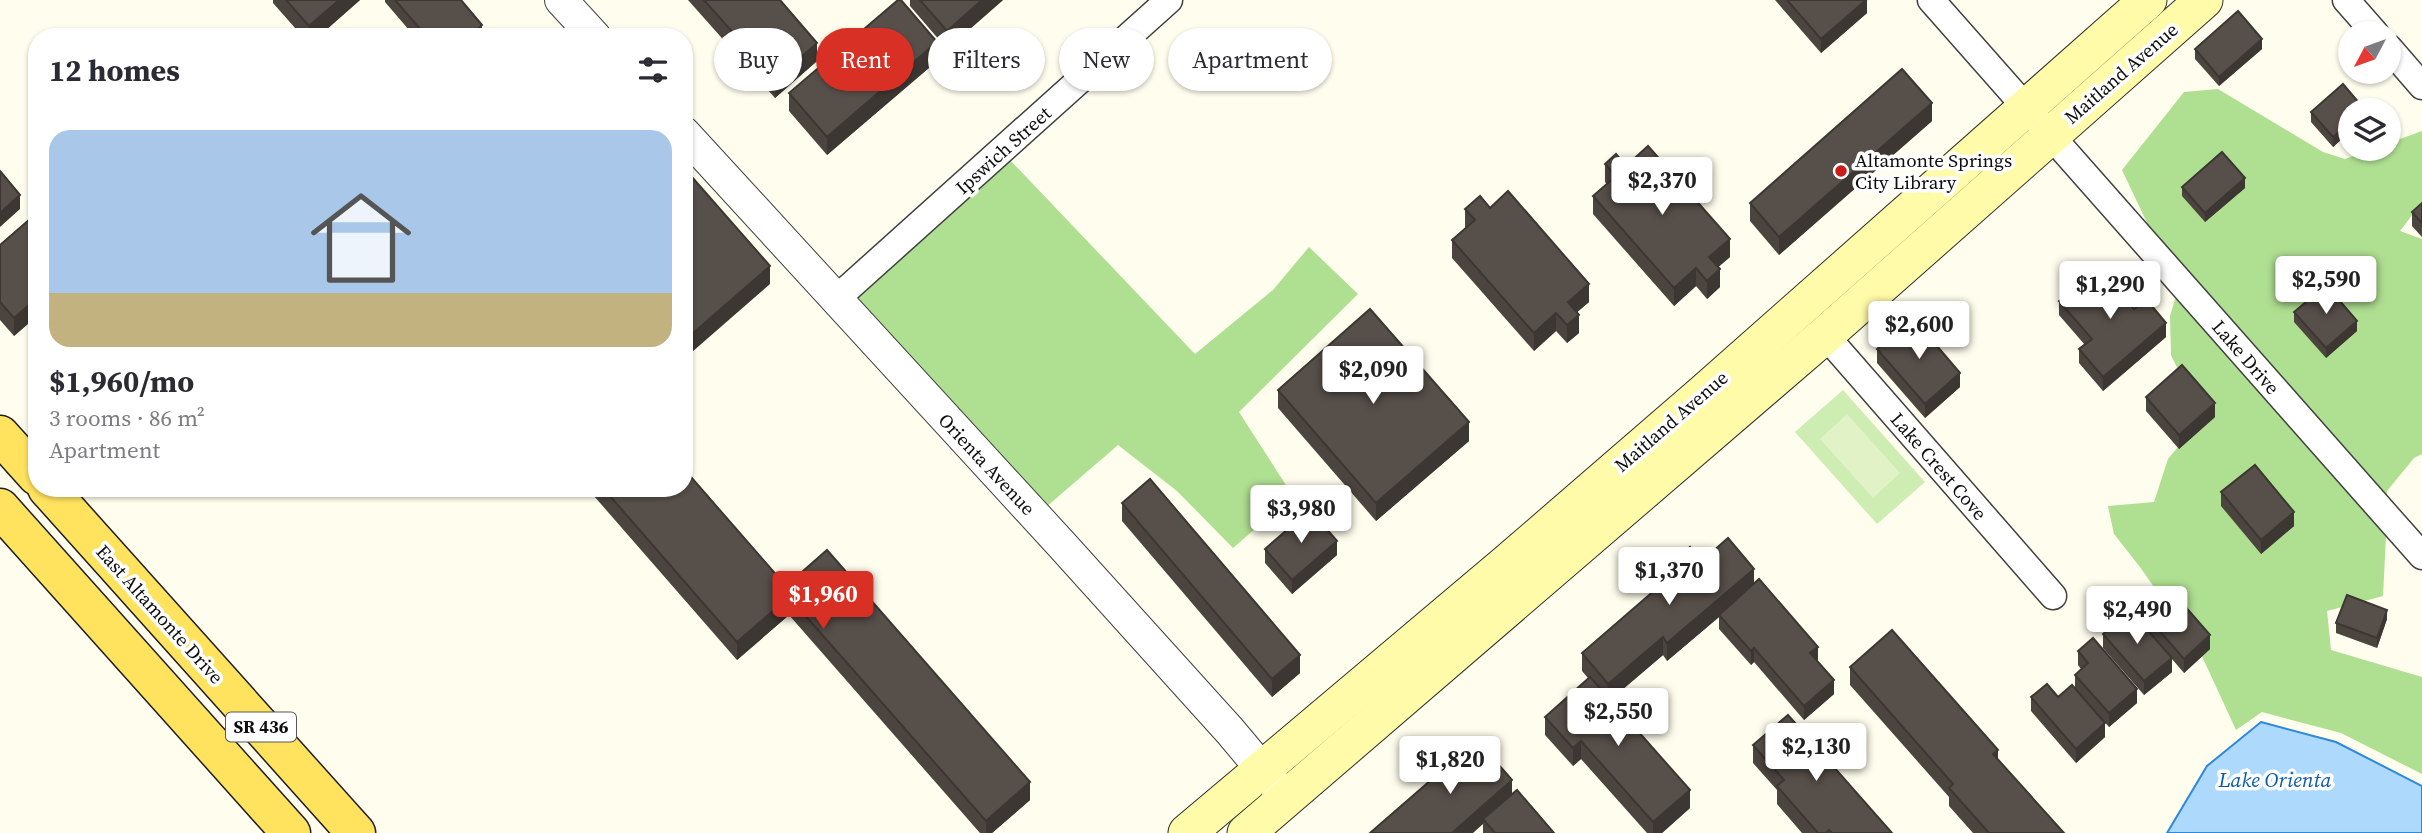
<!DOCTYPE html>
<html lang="en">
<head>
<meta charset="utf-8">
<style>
	body { margin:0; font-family:"Source Serif 4",serif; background:#f7f7f7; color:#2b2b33; height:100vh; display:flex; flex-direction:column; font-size:26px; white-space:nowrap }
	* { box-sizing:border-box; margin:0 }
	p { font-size:23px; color:#7c7c81 }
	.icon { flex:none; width:38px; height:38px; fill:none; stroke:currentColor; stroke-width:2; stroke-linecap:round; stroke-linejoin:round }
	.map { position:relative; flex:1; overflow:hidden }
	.details { position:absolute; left:28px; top:28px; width:665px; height:469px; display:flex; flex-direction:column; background:#fff; border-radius:28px; box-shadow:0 2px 5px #0004 }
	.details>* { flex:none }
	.banner { position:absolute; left:714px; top:28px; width:665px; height:63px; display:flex; gap:14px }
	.needle { width:46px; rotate:229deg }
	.controls { position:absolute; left:2338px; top:21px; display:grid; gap:14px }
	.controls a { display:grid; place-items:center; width:63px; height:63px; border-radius:50%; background:#fff; box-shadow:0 2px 5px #0004; font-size:35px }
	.price { position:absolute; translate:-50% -60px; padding:0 16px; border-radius:7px; background:#fff; color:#222; font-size:23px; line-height:46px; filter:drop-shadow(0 2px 4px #0008) }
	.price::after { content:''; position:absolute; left:50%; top:42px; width:21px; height:16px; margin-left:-10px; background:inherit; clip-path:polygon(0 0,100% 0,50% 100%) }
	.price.active { background:#d93025; color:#fff }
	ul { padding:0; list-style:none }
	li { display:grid; align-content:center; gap:14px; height:371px; padding:0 21px }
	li+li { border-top:2px solid #e1e1e2 }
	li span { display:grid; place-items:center; height:217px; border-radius:21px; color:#555 }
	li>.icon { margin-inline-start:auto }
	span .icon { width:126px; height:126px; fill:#fffc; stroke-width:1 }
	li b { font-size:30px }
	h2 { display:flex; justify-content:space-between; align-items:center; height:84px; padding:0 21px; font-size:30px }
	.chip { padding:0 24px; border-radius:32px; background:#fff; box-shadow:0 2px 5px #0004; font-size:24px; line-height:63px }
	.chip.active { background:#d93025; color:#fff }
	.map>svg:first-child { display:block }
	.green { fill:#cdedb3 }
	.forest { fill:#afdf91 }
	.pitch { fill:#e1f3c6 }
	.water { fill:#add9fc; stroke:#2d89d9; stroke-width:2 }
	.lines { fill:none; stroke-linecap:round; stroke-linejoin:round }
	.minor-casing { stroke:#404040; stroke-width:29 }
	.tertiary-casing { stroke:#404040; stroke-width:34 }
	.secondary-casing { stroke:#2f2f2f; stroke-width:39 }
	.primary-casing { stroke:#1e1e1e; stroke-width:41 }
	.minor { stroke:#fff; stroke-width:26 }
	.tertiary { stroke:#fff; stroke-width:32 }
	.secondary { stroke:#fffba8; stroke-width:37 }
	.primary { stroke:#ffe25d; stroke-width:38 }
	.wall { fill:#4b443f }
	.shaded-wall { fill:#3d3733 }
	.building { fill:#574f49; stroke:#3d3733; stroke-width:2 }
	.poi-dot { fill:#ca1c19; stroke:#fff; stroke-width:2.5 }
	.labels { text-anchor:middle; stroke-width:7; stroke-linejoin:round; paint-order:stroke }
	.shield { fill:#fff; stroke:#565656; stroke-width:2 }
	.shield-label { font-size:18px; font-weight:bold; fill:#0d0d0d }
	.street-label { font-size:19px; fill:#0d0d0d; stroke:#fff }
	.poi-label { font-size:19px; fill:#0d0d0d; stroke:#fff; text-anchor:start }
	.water-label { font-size:21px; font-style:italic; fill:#0b5aaa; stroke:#fff }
</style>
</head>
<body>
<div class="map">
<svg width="2422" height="833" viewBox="0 0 2422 833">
	<rect width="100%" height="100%" fill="#fffded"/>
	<polygon class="green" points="1843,390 1925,482 1877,524 1795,432"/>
	<g class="forest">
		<polygon points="2218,89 2323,152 2345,159 2372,149 2389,149 2389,143 2422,131 2422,202 2400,231 2422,239 2422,454 2414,458 2387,491 2387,497 2149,227 2122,170 2184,92"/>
		<polygon points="1009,159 1195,354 1273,290 1309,247 1358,294 1239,412 1293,496 1233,548 1177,491 1118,445 1045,508 853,299"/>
		<polygon points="2176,296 2386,536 2383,596 2327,611 2331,650 2422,677 2422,774 2341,733 2262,712 2236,730 2201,654 2140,567 2114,534 2108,506 2154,502 2168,459 2183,441 2182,378 2171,355 2170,316"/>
	</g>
	<polygon class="pitch" points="1847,414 1900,473 1873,498 1820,439"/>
	<polygon class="water" points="2261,722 2336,742 2422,786 2422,833 2167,833 2207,766"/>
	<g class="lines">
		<g class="minor-casing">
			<g id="minor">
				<polyline points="1931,0 2422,556"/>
				<polyline points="2346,0 2375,33"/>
				<polyline points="2389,48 2422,86"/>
				<polyline points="836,299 1169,0"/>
				<polyline points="1825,335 2053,596"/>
			</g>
		</g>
		<g class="tertiary-casing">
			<g id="tertiary">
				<polyline points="561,0 595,37"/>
				<polyline points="684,133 1062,545 1230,731 1277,787"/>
			</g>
		</g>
		<g class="secondary-casing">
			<g id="secondary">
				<polyline points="1187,833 1506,564 1706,391 2148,0"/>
				<polyline points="1246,833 1825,335 2204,0"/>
			</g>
		</g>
		<g class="primary-casing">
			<g id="primary">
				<polyline points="0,435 37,476"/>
				<polyline points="47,488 356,833"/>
				<polyline points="0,508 291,833"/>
			</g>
		</g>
		<use href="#minor" class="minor"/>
		<use href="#tertiary" class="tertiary"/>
		<use href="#secondary" class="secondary"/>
		<use href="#primary" class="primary"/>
	</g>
	<g class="wall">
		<polygon points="273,0 360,0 318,37 303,37 273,3"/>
		<polygon points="385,0 461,0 482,37 415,37 385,2"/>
		<polygon points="688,0 780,0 817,61 775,98"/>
		<polygon points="910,0 1003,0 947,49 910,6"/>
		<polygon points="1775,0 1867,0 1867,13 1821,53"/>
		<polygon points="2195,49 2262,49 2219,86 2195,59"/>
		<polygon points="937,61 827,155 789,111 789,93"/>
		<polygon points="2350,110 2350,147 2343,138 2333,147 2311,122 2311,112"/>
		<polygon points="1932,121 1779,255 1750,221 1750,203"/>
		<polygon points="1605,164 1626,166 1730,257 1718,267 1720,287 1707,299 1696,286 1674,306 1593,214 1593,196 1607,184 1605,182"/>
		<polygon points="2182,187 2245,188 2205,222 2182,196"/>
		<polygon points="2422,203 2422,237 2412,226 2412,212"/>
		<polygon points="1490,208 1589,302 1577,312 1579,333 1567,343 1556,331 1534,351 1452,258 1452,240 1466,228 1465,227 1465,209"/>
		<polygon points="37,213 37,316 14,336 0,320 0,245"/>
		<polygon points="2059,301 2134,309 2166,337 2103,391 2079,363 2079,349 2085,345 2059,315"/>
		<polygon points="2294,312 2357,331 2326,358 2294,322"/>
		<polygon points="1877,349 1960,387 1925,418 1877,363"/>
		<polygon points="1278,390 1469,441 1376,521 1278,408"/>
		<polygon points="2146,397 2215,417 2179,449 2146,411"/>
		<polygon points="587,488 684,488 786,586 1030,800 992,833 980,833 789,615 737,660"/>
		<polygon points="2221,492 2294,526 2261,554 2221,506"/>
		<polygon points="1122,503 1300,673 1272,697 1122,521"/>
		<polygon points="1265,549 1337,555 1292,594 1265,563"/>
		<polygon points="1702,561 1754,584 1817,661 1834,694 1804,720 1754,662 1751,665 1719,629 1719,617 1667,661 1663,655 1610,700 1690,808 1662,833 1647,833 1581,759 1573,766 1545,735 1545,717 1588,678 1582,671 1582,653 1656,589 1656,576"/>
		<polygon points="2143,612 2210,649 2184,673 2172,659 2172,672 2144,695 2103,648 2103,634 2143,624"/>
		<polygon points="2387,619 2377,648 2336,633 2336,623"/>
		<polygon points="2078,651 2137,703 2109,727 2075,689 2075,675 2081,669 2078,665"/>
		<polygon points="1850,667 1998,759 2064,833 1973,833 1949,806 1949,797 1850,685"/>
		<polygon points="2031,697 2058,697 2105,737 2076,763 2031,711"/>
		<polygon points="1753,745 1892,833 1802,833 1777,804 1777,790 1753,763"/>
		<polygon points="1512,794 1554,833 1483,833 1483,824 1370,833"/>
	</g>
	<g class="shaded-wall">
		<polygon points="339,0 360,0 318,37 309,37 309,26"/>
		<polygon points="982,0 1003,0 947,49 947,31"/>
		<polygon points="1866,0 1867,0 1867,13 1821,53 1821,39"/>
		<polygon points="482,25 482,37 469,37"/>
		<polygon points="2262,39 2262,49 2219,86 2219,77"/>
		<polygon points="937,42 937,61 827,155 827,137"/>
		<polygon points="817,43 817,61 775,98 775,80"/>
		<polygon points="1932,103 1932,121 1779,255 1779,237"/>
		<polygon points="2343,129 2343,138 2333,147 2333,137"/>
		<polygon points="2245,178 2245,188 2205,222 2205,213"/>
		<polygon points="20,195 20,209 0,227 0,213"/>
		<polygon points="1730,239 1730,257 1709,275 1709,257"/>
		<polygon points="770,266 770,284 684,359 684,341"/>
		<polygon points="1696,268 1696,286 1674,306 1674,288"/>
		<polygon points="1720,269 1720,287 1707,299 1707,281"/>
		<polygon points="1589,284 1589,302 1568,320 1568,302"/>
		<polygon points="37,298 37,316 14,336 14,318"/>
		<polygon points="1556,313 1556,331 1534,351 1534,333"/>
		<polygon points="1579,315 1579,333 1567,343 1567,325"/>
		<polygon points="2357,321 2357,331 2326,358 2326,348"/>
		<polygon points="2166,323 2166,337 2103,391 2103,377"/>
		<polygon points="1960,373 1960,387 1925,418 1925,404"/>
		<polygon points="2215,403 2215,417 2179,449 2179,435"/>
		<polygon points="1469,422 1469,441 1376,521 1376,503"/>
		<polygon points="2294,512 2294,526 2261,554 2261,540"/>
		<polygon points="1337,541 1337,555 1292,594 1292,580"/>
		<polygon points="1754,569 1754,587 1719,615 1719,617 1667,661 1667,643"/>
		<polygon points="789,597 789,615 737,660 737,642"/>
		<polygon points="2387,610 2387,619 2377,648 2377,638"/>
		<polygon points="2210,635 2210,649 2184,673 2184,659"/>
		<polygon points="1663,637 1663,655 1608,702 1608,684"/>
		<polygon points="1818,647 1818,661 1810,653"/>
		<polygon points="1754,648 1754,662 1751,665 1751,651"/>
		<polygon points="1300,655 1300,673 1272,697 1272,679"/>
		<polygon points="2172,658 2172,672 2144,695 2144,681"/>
		<polygon points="1834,680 1834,694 1804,720 1804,706"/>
		<polygon points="2137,689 2137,703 2109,727 2109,713"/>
		<polygon points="2105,723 2105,737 2076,763 2076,749"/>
		<polygon points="1581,741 1581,759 1573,766 1573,748"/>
		<polygon points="1998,750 1998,768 1993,754"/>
		<polygon points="1512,780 1512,798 1483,819 1483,824 1473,833 1452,833"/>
		<polygon points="1030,782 1030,800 992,833 986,833 986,821"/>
		<polygon points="1690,790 1690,808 1662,833 1653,833 1653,822"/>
	</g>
	<g class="building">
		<polygon points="286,0 339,0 309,26"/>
		<polygon points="395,0 461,0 482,25 469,37 427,37"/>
		<polygon points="704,0 780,0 817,43 775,80"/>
		<polygon points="898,0 901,0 937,42 827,137 789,93"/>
		<polygon points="920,0 982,0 947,31"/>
		<polygon points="1787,0 1866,0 1821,39"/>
		<polygon points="2238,11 2262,39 2219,77 2195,49"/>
		<polygon points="1902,69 1932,103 1779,237 1750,203"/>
		<polygon points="2343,84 2365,110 2350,110 2350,137 2343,129 2333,137 2311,112"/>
		<polygon points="1648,146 1730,239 1709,257 1720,269 1707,281 1696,268 1674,288 1593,196 1616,176 1605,164 1616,154 1626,166"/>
		<polygon points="2222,152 2245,178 2205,213 2182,187"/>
		<polygon points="684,168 770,266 684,341"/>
		<polygon points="0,171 20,195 0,213"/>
		<polygon points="1508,191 1589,284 1568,302 1579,315 1567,325 1556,313 1534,333 1452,240 1475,220 1465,209 1480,196 1490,208"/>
		<polygon points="2422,203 2422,223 2412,212"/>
		<polygon points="37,213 37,298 14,318 0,302 0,245"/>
		<polygon points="2099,268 2134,309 2146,299 2166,323 2103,377 2079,349 2092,339 2059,301"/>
		<polygon points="2326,285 2357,321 2326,348 2294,312"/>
		<polygon points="1370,309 1469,422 1376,503 1278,390"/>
		<polygon points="1913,318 1960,373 1925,404 1877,349"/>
		<polygon points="2182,365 2215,403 2179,435 2146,397"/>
		<polygon points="2255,465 2294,512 2261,540 2221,492"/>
		<polygon points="684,469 786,586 827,550 1030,782 986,821 789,597 737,642 603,488 684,488"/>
		<polygon points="1150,479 1300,655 1272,679 1122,503"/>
		<polygon points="1310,510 1337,541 1292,580 1265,549"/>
		<polygon points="1728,538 1754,569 1667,643 1663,637 1608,684 1582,653 1663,583 1656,576 1690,547 1702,561"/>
		<polygon points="1759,579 1818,647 1810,653 1834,680 1804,706 1754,648 1751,651 1719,615"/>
		<polygon points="2169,588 2210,635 2184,659 2143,612"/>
		<polygon points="2347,595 2387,610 2377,638 2336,623"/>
		<polygon points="2130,610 2172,658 2144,681 2103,634"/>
		<polygon points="1892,630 1998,750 1993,754 2064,833 1989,833 1949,788 1953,784 1850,667"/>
		<polygon points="2093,638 2137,689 2109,713 2075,675 2088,663 2078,651"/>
		<polygon points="1590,677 1690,790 1653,822 1581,741 1573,748 1545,717"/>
		<polygon points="2047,684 2058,697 2072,685 2105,723 2076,749 2031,697"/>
		<polygon points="1788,715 1892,833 1832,833 1829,830 1826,833 1818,833 1777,786 1784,780 1753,745"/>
		<polygon points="1477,740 1512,780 1452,833 1370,833"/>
		<polygon points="1517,790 1554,833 1495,833 1483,819"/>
	</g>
	<circle class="poi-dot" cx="1841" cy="171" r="7"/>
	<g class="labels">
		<rect class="shield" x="226" y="712.5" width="70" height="29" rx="5"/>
		<g class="shield-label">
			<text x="261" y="733">SR 436</text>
		</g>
		<g class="street-label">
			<text transform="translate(2121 73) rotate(-41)" y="7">Maitland Avenue</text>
			<text transform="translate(1003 150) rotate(-42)" y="7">Ipswich Street</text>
			<text transform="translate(2246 357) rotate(49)" y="7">Lake Drive</text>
			<text transform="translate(1671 421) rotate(-41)" y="7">Maitland Avenue</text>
			<text transform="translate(987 464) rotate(47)" y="7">Orienta Avenue</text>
			<text transform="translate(1939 466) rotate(49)" y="7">Lake Crest Cove</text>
			<text transform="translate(160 614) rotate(48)" y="7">East Altamonte Drive</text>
		</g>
		<g class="poi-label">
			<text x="1855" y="167">Altamonte Springs<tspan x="1855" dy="22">City Library</tspan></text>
		</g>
		<g class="water-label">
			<text x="2275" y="787">Lake Orienta</text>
		</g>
	</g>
</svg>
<div class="controls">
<a><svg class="needle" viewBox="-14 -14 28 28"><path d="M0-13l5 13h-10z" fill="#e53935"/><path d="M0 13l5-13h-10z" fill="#7c7c81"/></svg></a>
<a><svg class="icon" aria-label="layers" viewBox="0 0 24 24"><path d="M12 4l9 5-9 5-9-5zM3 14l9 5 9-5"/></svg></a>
</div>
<b class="price" style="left:1662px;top:217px">$2,370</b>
<b class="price" style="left:2326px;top:316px">$2,590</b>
<b class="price" style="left:2110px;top:321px">$1,290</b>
<b class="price" style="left:1919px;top:361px">$2,600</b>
<b class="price" style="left:1373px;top:406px">$2,090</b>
<b class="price" style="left:1301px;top:545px">$3,980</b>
<b class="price" style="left:1669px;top:607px">$1,370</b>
<b class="price active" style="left:823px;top:631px">$1,960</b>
<b class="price" style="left:2137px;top:646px">$2,490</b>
<b class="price" style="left:1618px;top:748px">$2,550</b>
<b class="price" style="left:1816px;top:783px">$2,130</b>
<b class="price" style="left:1450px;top:796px">$1,820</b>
<div class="banner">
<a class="chip">Buy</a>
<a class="chip active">Rent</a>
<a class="chip">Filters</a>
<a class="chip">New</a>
<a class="chip">Apartment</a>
</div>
<section class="details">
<h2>12 homes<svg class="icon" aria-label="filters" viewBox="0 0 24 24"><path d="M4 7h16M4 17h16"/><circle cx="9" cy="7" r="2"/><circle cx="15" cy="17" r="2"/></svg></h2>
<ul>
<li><span style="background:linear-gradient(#a9c7e8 75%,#c2b280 0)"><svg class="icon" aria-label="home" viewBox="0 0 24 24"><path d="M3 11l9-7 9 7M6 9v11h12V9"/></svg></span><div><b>$1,960/mo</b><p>3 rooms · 86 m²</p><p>Apartment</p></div></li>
</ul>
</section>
</div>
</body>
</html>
